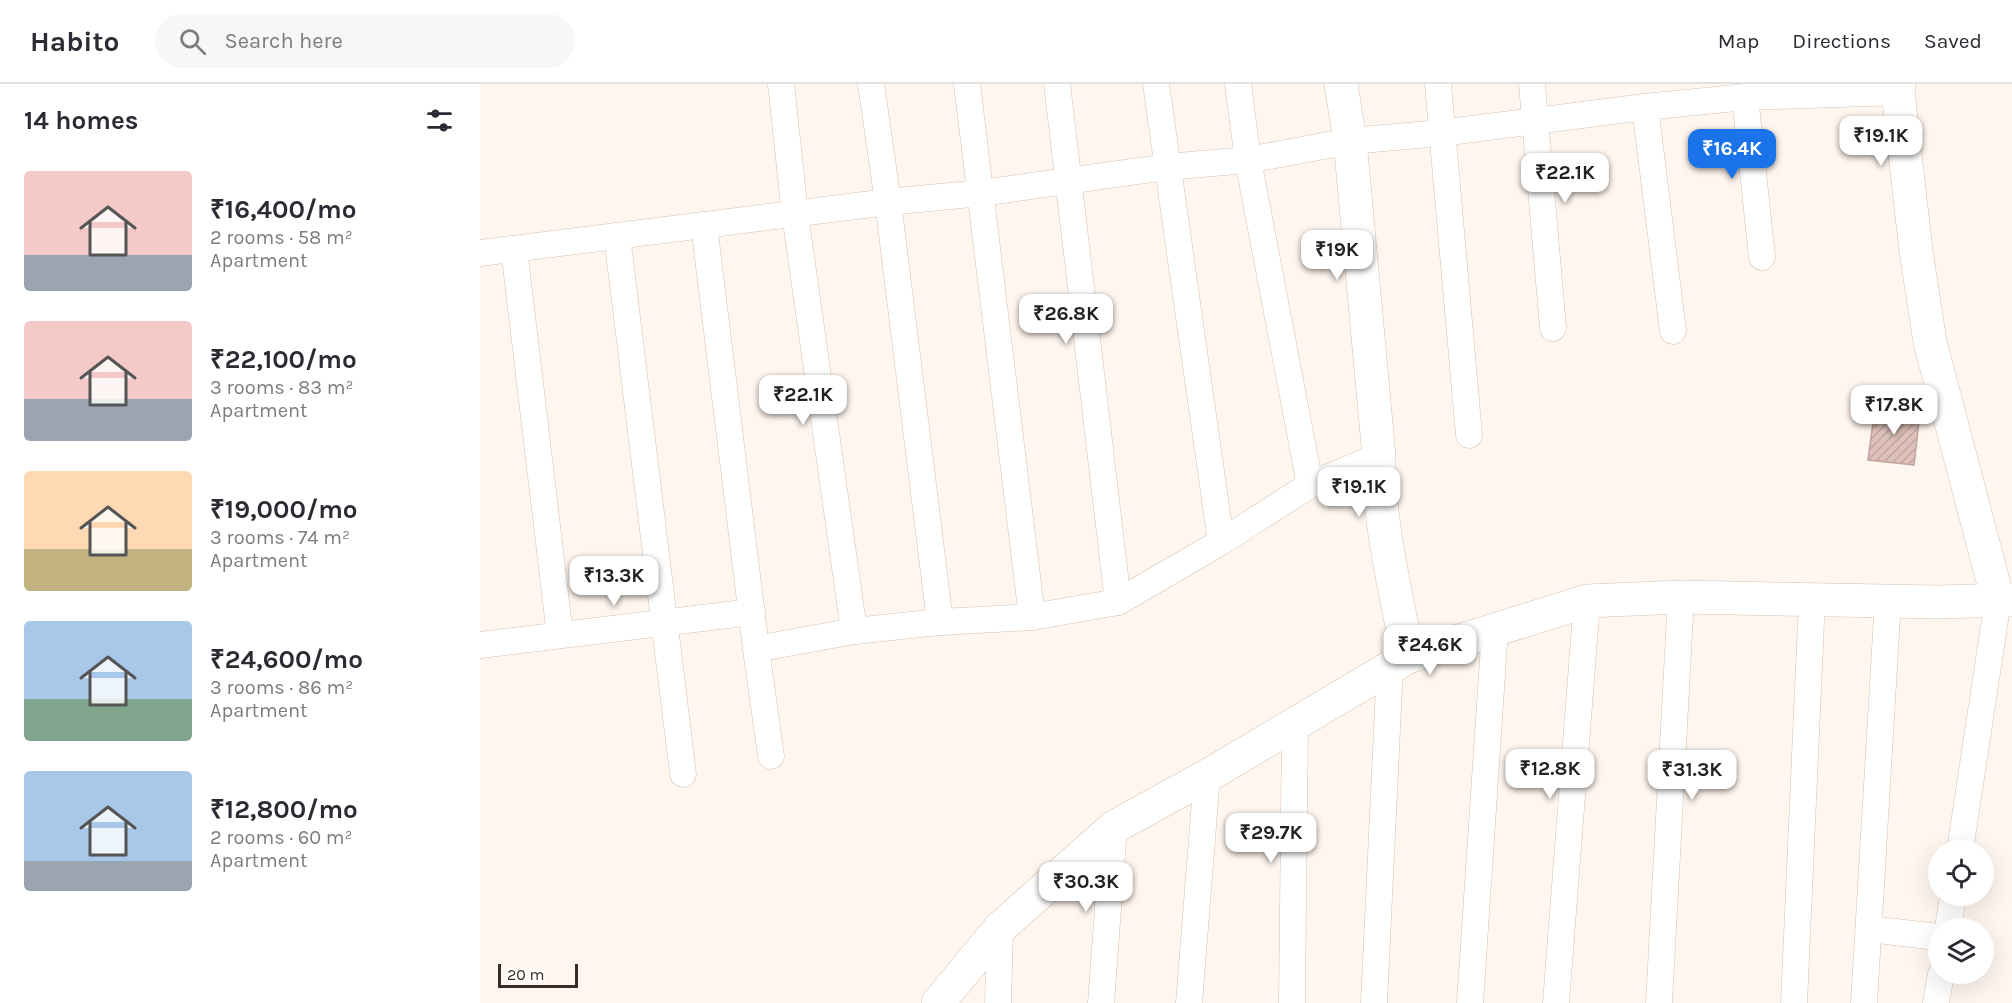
<!DOCTYPE html>
<html lang="en">
<head>
<meta charset="utf-8">
<style>
	body { margin:0; font-family:Karla,sans-serif; background:#f7f7f7; color:#2b2b33; height:100vh; display:flex; flex-direction:column; font-size:22px; white-space:nowrap }
	* { box-sizing:border-box; margin:0 }
	p { font-size:20px; color:#7c7c81 }
	.icon { flex:none; width:33px; height:33px; fill:none; stroke:currentColor; stroke-width:2; stroke-linecap:round; stroke-linejoin:round }
	.map { position:relative; flex:1; overflow:hidden }
	.drawer { display:flex; flex-direction:column; background:#fff; width:480px }
	.drawer>* { flex:none }
	.controls { position:absolute; left:1448px; top:756px; display:grid; gap:12px }
	.controls a { display:grid; place-items:center; width:66px; height:66px; border-radius:50%; background:#fff; box-shadow:0 6px 24px #0002; font-size:30px }
	.scale { position:absolute; left:18px; bottom:15px; width:80px; box-sizing:border-box; padding-left:6px; border:3px solid #352d26; border-top:0; font-size:16px; line-height:21px; white-space:nowrap; color:#352d26; -webkit-text-stroke:4px #fff; paint-order:stroke }
	.price { position:absolute; translate:-50% -51px; padding:0 14px; border-radius:12px; background:#fff; color:#222; font-size:20px; line-height:39px; filter:drop-shadow(0 2px 3px #0008) }
	.price::after { content:''; position:absolute; left:50%; top:36px; width:18px; height:14px; margin-left:-9px; background:inherit; clip-path:polygon(0 0,100% 0,50% 100%) }
	.price.on { background:#1a73e8; color:#fff }
	ul { padding:0; list-style:none }
	li { display:flex; align-items:center; gap:18px; height:150px; padding:0 24px }
	li span { display:grid; place-items:center; flex:none; width:168px; height:120px; border-radius:6px; color:#555 }
	li>.icon { margin-inline-start:auto }
	span .icon { width:72px; height:72px; fill:#fffc; stroke-width:1 }
	li b { font-size:26px }
	h2 { display:flex; justify-content:space-between; align-items:center; height:72px; padding:0 24px; font-size:26px }
	header { display:flex; align-items:center; gap:36px; box-sizing:border-box; height:84px; padding:0 30px; background:#fff; border-bottom:2px solid #e1e1e2 }
	header strong { font-size:28px }
	nav { display:flex; gap:33px; margin-inline-start:auto; font-size:21px }
	.search { width:420px; height:54px; background:#f7f7f7; display:flex; align-items:center; gap:15px; box-sizing:border-box; padding:0 21px; border-radius:33px; color:#7c7c81; font-size:22px }
	main { display:flex; flex:1; min-height:0 }
	.map>svg:first-child { display:block }
	.building { fill:url(#building-hatch); stroke:#bfa39c; stroke-width:1.5 }
	.lines { fill:none; stroke-linecap:round; stroke-linejoin:round }
	.street-casing { stroke:#d5c1ae; stroke-width:27 }
	.secondary-casing { stroke:#d5c1ae; stroke-width:34 }
	.street { stroke:#fff; stroke-width:26 }
	.secondary { stroke:#fff; stroke-width:33 }
</style>
</head>
<body>
<header>
<strong>Habito</strong>
<div class="search"><svg class="icon" aria-label="search" viewBox="0 0 24 24"><circle cx="10" cy="10" r="6"/><path d="M15 15l6 6"/></svg>Search here</div>
<nav><a>Map</a><a>Directions</a><a>Saved</a></nav>
</header>
<main>
<section class="drawer">
<h2>14 homes<svg class="icon" aria-label="filters" viewBox="0 0 24 24"><path d="M4 7h16M4 17h16"/><circle cx="9" cy="7" r="2"/><circle cx="15" cy="17" r="2"/></svg></h2>
<ul>
<li><span style="background:linear-gradient(#f6c9c9 70%,#9aa5b1 0)"><svg class="icon" aria-label="home" viewBox="0 0 24 24"><path d="M3 11l9-7 9 7M6 9v11h12V9"/></svg></span><div><b>₹16,400/mo</b><p>2 rooms · 58 m²</p><p>Apartment</p></div></li>
<li><span style="background:linear-gradient(#f6c9c9 65%,#9aa5b1 0)"><svg class="icon" aria-label="home" viewBox="0 0 24 24"><path d="M3 11l9-7 9 7M6 9v11h12V9"/></svg></span><div><b>₹22,100/mo</b><p>3 rooms · 83 m²</p><p>Apartment</p></div></li>
<li><span style="background:linear-gradient(#ffd9b3 65%,#c2b280 0)"><svg class="icon" aria-label="home" viewBox="0 0 24 24"><path d="M3 11l9-7 9 7M6 9v11h12V9"/></svg></span><div><b>₹19,000/mo</b><p>3 rooms · 74 m²</p><p>Apartment</p></div></li>
<li><span style="background:linear-gradient(#a9c7e8 65%,#7fa58c 0)"><svg class="icon" aria-label="home" viewBox="0 0 24 24"><path d="M3 11l9-7 9 7M6 9v11h12V9"/></svg></span><div><b>₹24,600/mo</b><p>3 rooms · 86 m²</p><p>Apartment</p></div></li>
<li><span style="background:linear-gradient(#a9c7e8 75%,#9aa5b1 0)"><svg class="icon" aria-label="home" viewBox="0 0 24 24"><path d="M3 11l9-7 9 7M6 9v11h12V9"/></svg></span><div><b>₹12,800/mo</b><p>2 rooms · 60 m²</p><p>Apartment</p></div></li>
</ul>
</section>
<div class="map">
<svg width="1532" height="919" viewBox="0 0 1532 919">
	<defs>
		<pattern id="building-hatch" width="6" height="6" patternUnits="userSpaceOnUse" patternTransform="scale(1.5)"><rect width="6" height="6" fill="#dec1ba"/><path d="M-1 1l2-2M0 6l6-6M5 7l2-2" fill="none" stroke="#bfa6a0"/></pattern>
	</defs>
	<rect width="100%" height="100%" fill="#fff6ef"/>
	<polygon class="building" points="1395,323 1440,329 1434,381 1388,376"/>
	<g class="lines">
		<g class="street-casing">
			<g id="street">
				<polyline points="301,0 315,130 374,547"/>
				<polyline points="391,0 408,118 460,538"/>
				<polyline points="487,0 552,533"/>
				<polyline points="577,0 638,518"/>
				<polyline points="676,0 741,458"/>
				<polyline points="758,0 768,76 830,401"/>
				<polyline points="958,0 989,351"/>
				<polyline points="1052,0 1073,244"/>
				<polyline points="1265,13 1282,173"/>
				<polyline points="1165,23 1193,247"/>
				<polyline points="224,141 276,565 291,672"/>
				<polyline points="137,152 203,690"/>
				<polyline points="34,165 80,551"/>
				<polyline points="0,169 408,118 501,109 687,83 768,76 870,57 961,49 1165,23 1265,13 1418,8"/>
				<polyline points="0,561 272,528"/>
				<polyline points="276,565 374,547 460,538 552,533 638,518 741,458 830,401 899,372"/>
				<polyline points="1480,766 1518,516"/>
				<polyline points="1468,844 1473,812"/>
				<polyline points="1389,845 1458,853"/>
				<polyline points="518,919 520,844"/>
				<polyline points="621,919 634,743"/>
				<polyline points="709,919 727,692"/>
				<polyline points="812,919 815,641"/>
				<polyline points="894,919 910,582"/>
				<polyline points="990,919 1015,545"/>
				<polyline points="1076,919 1107,517"/>
				<polyline points="1179,919 1201,513"/>
				<polyline points="1314,919 1332,515"/>
				<polyline points="1384,919 1408,516"/>
				<polyline points="1456,919 1461,890"/>
			</g>
		</g>
		<g class="secondary-casing">
			<g id="secondary">
				<path d="M 861,0 L 870,57 L 899,372 C 898,438 916,508 928,573"/>
				<polyline points="1419,0 1418,8 1436,167 1450,258 1518,516"/>
				<polyline points="458,919 520,844 634,743 727,692 928,573 1107,517 1201,513 1457,518 1532,516"/>
			</g>
		</g>
		<use href="#street" class="street"/>
		<use href="#secondary" class="secondary"/>
	</g>
</svg>
<div class="controls">
<a><svg class="icon" aria-label="locate" viewBox="0 0 24 24"><circle cx="12" cy="12" r="6"/><path d="M12 2v4M12 18v4M2 12h4M18 12h4"/></svg></a>
<a><svg class="icon" aria-label="layers" viewBox="0 0 24 24"><path d="M12 4l9 5-9 5-9-5zM3 14l9 5 9-5"/></svg></a>
</div>
<div class="scale">20 m</div>
<b class="price" style="left:1401px;top:83px">₹19.1K</b>
<b class="price on" style="left:1252px;top:96px">₹16.4K</b>
<b class="price" style="left:1085px;top:120px">₹22.1K</b>
<b class="price" style="left:857px;top:197px">₹19K</b>
<b class="price" style="left:586px;top:261px">₹26.8K</b>
<b class="price" style="left:323px;top:342px">₹22.1K</b>
<b class="price" style="left:1414px;top:352px">₹17.8K</b>
<b class="price" style="left:879px;top:434px">₹19.1K</b>
<b class="price" style="left:134px;top:523px">₹13.3K</b>
<b class="price" style="left:950px;top:592px">₹24.6K</b>
<b class="price" style="left:1070px;top:716px">₹12.8K</b>
<b class="price" style="left:1212px;top:717px">₹31.3K</b>
<b class="price" style="left:791px;top:780px">₹29.7K</b>
<b class="price" style="left:606px;top:829px">₹30.3K</b>
</div>
</main>
</body>
</html>
